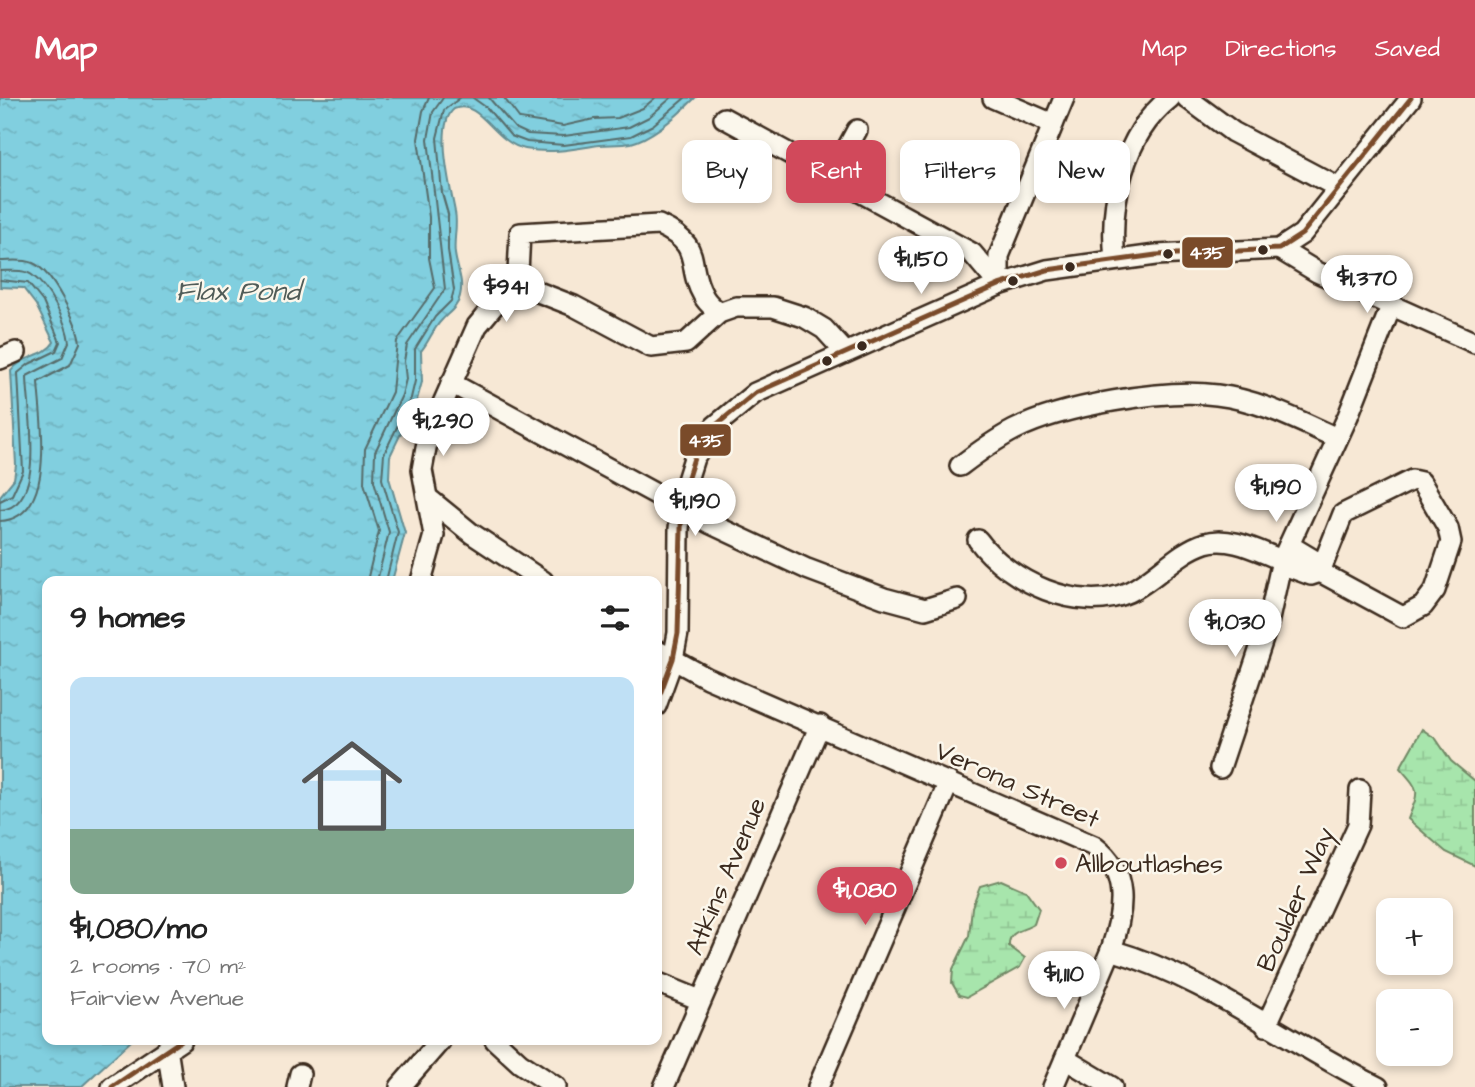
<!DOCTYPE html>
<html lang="en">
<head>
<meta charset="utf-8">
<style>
	body { margin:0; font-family:"Architects Daughter",sans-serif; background:#f2f2f2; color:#222; height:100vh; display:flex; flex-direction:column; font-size:26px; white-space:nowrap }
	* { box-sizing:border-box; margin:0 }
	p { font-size:23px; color:#767676 }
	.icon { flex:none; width:38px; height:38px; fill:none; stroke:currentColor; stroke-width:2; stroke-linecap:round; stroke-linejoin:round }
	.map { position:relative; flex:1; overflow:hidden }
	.drawer { position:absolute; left:42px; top:478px; width:620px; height:469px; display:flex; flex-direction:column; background:#fff; border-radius:14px; box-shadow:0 4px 10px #0003 }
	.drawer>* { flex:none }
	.guide { position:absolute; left:682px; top:42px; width:665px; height:63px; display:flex; gap:14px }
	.tools { position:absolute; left:1376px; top:800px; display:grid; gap:14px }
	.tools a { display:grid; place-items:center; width:77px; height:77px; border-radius:14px; background:#fff; box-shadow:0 4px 10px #0003; font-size:35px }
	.price { position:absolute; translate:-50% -60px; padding:0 16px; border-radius:24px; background:#fff; color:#222; font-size:23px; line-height:46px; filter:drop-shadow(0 2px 4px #0008) }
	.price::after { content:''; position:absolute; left:50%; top:42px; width:21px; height:16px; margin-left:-10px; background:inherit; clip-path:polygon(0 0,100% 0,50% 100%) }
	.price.on { background:#d1495b; color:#fff }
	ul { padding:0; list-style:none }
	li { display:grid; align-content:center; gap:14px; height:371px; padding:0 28px }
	li span { display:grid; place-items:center; height:217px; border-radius:14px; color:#555 }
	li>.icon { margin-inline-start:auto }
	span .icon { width:126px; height:126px; fill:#fffc; stroke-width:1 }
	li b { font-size:30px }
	h2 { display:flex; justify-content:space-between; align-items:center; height:84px; padding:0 28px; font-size:30px }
	.chip { padding:0 24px; border-radius:14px; background:#fff; box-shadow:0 4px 10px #0003; font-size:24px; line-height:63px }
	.chip.on { background:#d1495b; color:#fff }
	header { display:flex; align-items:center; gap:42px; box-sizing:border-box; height:98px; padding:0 35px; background:#d1495b; color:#fff }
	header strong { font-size:33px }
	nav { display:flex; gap:38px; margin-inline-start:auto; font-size:24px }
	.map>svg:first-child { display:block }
	.wetland { fill:url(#wetland-marsh); stroke:#718865; stroke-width:2 }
	.water { fill:url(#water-ripples); stroke:#658d92; stroke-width:2 }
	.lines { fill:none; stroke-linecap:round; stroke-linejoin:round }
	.shore { stroke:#576c6b; stroke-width:2 }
	.minor-casing { stroke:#3b2a1e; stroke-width:24 }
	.minor { stroke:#fbf7ec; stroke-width:19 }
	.bus-1-casing { stroke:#fbf7ec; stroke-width:10 }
	.bus-1 { stroke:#7a4b2a; stroke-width:5 }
	.bus-dot { fill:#3b2a1e; stroke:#fbf7ec; stroke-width:2.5 }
	.poi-dot { fill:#d1495b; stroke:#fbf7ec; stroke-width:2.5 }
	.labels { text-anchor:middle; stroke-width:5; stroke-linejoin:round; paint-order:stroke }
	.street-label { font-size:26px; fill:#3b2a1e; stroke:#fbf7ec }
	.poi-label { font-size:26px; fill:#3b2a1e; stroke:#fbf7ec; text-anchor:start }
	.water-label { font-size:28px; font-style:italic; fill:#505c58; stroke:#fbf7ec }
	.line-badge { stroke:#fbf7ec; stroke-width:2.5 }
	.badge-label { font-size:19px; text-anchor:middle; font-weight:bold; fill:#fff }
</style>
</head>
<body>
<header>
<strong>Map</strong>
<nav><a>Map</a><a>Directions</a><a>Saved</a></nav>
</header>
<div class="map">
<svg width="1475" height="989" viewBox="0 0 1475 989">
	<defs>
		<pattern id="wetland-marsh" width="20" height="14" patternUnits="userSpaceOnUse" patternTransform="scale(1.75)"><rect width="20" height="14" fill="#a7e5ac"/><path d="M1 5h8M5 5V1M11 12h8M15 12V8" fill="none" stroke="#91c594"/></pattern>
		<pattern id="water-ripples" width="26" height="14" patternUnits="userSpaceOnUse" patternTransform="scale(1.75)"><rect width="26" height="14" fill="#81cfdf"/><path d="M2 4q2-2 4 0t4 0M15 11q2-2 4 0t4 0" fill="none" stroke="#70b2bf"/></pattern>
	</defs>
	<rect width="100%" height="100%" fill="#f7e8d5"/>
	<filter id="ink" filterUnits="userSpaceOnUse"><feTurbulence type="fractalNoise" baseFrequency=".0143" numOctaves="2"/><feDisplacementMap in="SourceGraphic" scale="14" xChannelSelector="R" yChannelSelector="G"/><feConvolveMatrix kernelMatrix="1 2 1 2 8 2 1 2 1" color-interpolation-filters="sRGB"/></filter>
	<g filter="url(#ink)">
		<g class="wetland">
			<path d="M 1422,631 L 1436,641 L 1451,663 L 1475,683 L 1475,768 L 1446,754 L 1408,721 C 1420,691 1420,693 1400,670 Z"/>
			<path d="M 1001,782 L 1026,793 L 1039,811 L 1034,826 C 1024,833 1008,832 1009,848 L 1025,860 L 1020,869 L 967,899 L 959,897 L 952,885 L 953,871 L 969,838 L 972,809 L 980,788 Z"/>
		</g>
		<path class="water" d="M 0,0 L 695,0 C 678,17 654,39 631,45 C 620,47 609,46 599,47 C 574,51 552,56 525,51 C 494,45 480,0 454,11 C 434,27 451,92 455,114 C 458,127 453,143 455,156 C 457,171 464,183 460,198 C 458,209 448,215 441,223 C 433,231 429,244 421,253 L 422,284 L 417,302 L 390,358 L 389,380 L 405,435 L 392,483 L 47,483 L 47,942 L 132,942 L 81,989 L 0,989 L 0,398 L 14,381 L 16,367 L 11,273 C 22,257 45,259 54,244 L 36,207 L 23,190 L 0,189 Z"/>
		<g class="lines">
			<g class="shore">
				<polyline points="473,0 487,10 511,38 527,44 564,47 631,38 653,27 685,0"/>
				<polyline points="489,0 515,30 528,36 564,38 629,29 649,19 671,0"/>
				<polyline points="504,0 520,21 563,28 594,21 618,20 643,10 655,0"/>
				<path d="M 0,163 C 11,163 23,161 33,165 C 52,173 78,225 80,245 L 70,267 L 38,284 C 40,321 58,420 0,423"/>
				<path d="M 0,173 C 10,173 24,171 32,177 C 49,189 67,225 69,244 L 62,260 L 27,278 C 27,309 48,409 0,412"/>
				<polyline points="0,182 28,185 43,204 60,244 56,253 29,266 18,275 23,373 12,397 0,403"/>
				<polyline points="367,483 379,433 364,385 365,351 392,294 397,243 435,190 429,160 429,119 418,41 423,13 429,0"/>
				<polyline points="377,483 389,434 374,383 375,354 402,297 406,281 404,263 407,247 445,191 428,41 433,14 443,0"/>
				<polyline points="386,483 398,434 382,381 384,356 411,300 415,283 415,251 435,219 451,203 454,192 448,152 448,116 442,95 437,40 444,12 460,0"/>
			</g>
			<g class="minor-casing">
				<g id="minor">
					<polyline points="993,0 1053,26"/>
					<polyline points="1187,0 1233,34 1339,90"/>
					<polyline points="724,20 972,155 999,187"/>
					<polyline points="832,78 857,32"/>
					<polyline points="1279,151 1317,174 1475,245"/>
					<path d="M 1115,162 C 1109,105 1123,37 1170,0"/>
					<polyline points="999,187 999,158 1064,0"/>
					<path d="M 517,195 L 520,135 L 659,127 C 706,149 684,165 704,199 C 707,205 714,210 719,215"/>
					<polyline points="0,261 16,254"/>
					<polyline points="451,285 711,426 807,471 884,500 925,511 957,501"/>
					<path d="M 960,368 C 977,355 995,342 1014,332 C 1061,308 1164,290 1217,297 C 1260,302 1299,323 1337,340"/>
					<polyline points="428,400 471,435 543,483"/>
					<path d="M 978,442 C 1008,483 1079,517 1129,494 C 1156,481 1177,454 1205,445 C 1230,437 1260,454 1282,462 L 1348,318 L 1392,206"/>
					<polyline points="1281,466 1311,477 1320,474 1343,416 1412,382 1421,384 1448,430 1451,444 1435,492 1423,508 1403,519 1320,474 1319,465 1289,447"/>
					<polyline points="421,483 434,437 422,372 428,339 477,228 502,198 533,192 574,208 651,249 686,245 719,215 736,209 773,209 804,219 824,231 845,254"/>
					<path d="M 656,552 L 707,580 L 1094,748 C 1130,775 1124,813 1111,852 C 1208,880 1288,945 1378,989"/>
					<polyline points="656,608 673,561 678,535 679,431 682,398 694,360 715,328 755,295 999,187 1047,172 1156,157 1279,151 1302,136 1411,0"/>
					<polyline points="1220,670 1268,526 1282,462"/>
					<polyline points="656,884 700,902"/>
					<polyline points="1266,928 1358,727 1360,692"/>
					<polyline points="495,942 520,965 556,989"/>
					<polyline points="167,950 173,989"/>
					<polyline points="1065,961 1112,989"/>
					<polyline points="112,989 182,942"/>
					<polyline points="297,989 300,976"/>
					<polyline points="400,989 441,942"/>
					<polyline points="664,989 820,627"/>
					<polyline points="818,989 949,684"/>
					<polyline points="1053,989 1111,852"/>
				</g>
			</g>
			<use href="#minor" class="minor"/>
			<g class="bus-1-casing">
				<g id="bus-1">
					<polyline points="656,607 673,561 678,535 682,398 694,360 715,328 755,295 999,187 1047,172 1156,157 1279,151 1302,136 1411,0"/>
					<polyline points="112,989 182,942"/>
				</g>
			</g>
			<use href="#bus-1" class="bus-1"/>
		</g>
	</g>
	<g class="bus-dot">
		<circle cx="1263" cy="152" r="6"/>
		<circle cx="1168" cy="156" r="6"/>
		<circle cx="1070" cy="169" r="6"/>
		<circle cx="1013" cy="183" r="6"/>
		<circle cx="862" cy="248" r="6"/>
		<circle cx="827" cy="263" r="6"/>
	</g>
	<circle class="poi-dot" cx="1061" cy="765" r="7"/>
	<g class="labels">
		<g class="street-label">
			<text transform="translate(1018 686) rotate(24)" y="9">Verona Street</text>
			<text transform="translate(725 778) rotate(-67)" y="9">Atkins Avenue</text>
			<text transform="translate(1295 801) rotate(-66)" y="9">Boulder Way</text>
		</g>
		<g class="poi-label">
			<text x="1075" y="774">Allboutlashes</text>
		</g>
		<g class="water-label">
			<text x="238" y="202">Flax Pond</text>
		</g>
	</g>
	<g class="line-badge">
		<rect x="1181" y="138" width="53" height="33" rx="7" fill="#7a4b2a"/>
		<rect x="679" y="325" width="53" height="34" rx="7" fill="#7a4b2a"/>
	</g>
	<g class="badge-label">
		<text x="1207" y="161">435</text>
		<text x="706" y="349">435</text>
	</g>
</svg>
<div class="tools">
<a>+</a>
<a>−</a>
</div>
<b class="price" style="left:921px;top:198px">$1,150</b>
<b class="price" style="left:1367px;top:217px">$1,370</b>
<b class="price" style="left:506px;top:226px">$941</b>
<b class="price" style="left:443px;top:360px">$1,290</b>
<b class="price" style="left:1276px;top:426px">$1,190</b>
<b class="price" style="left:695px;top:440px">$1,190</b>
<b class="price" style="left:1235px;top:561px">$1,030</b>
<b class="price on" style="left:865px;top:829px">$1,080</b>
<b class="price" style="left:1064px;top:913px">$1,110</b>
<div class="guide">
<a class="chip">Buy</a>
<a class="chip on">Rent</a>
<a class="chip">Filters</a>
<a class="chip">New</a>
</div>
<section class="drawer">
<h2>9 homes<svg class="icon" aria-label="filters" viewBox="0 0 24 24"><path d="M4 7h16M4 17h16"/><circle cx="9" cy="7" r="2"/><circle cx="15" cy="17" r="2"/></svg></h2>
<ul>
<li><span style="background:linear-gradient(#bfe0f5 70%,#7fa58c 0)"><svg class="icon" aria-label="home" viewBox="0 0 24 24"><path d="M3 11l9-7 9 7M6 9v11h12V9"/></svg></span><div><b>$1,080/mo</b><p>2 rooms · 70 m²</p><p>Fairview Avenue</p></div></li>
</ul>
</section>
</div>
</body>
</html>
